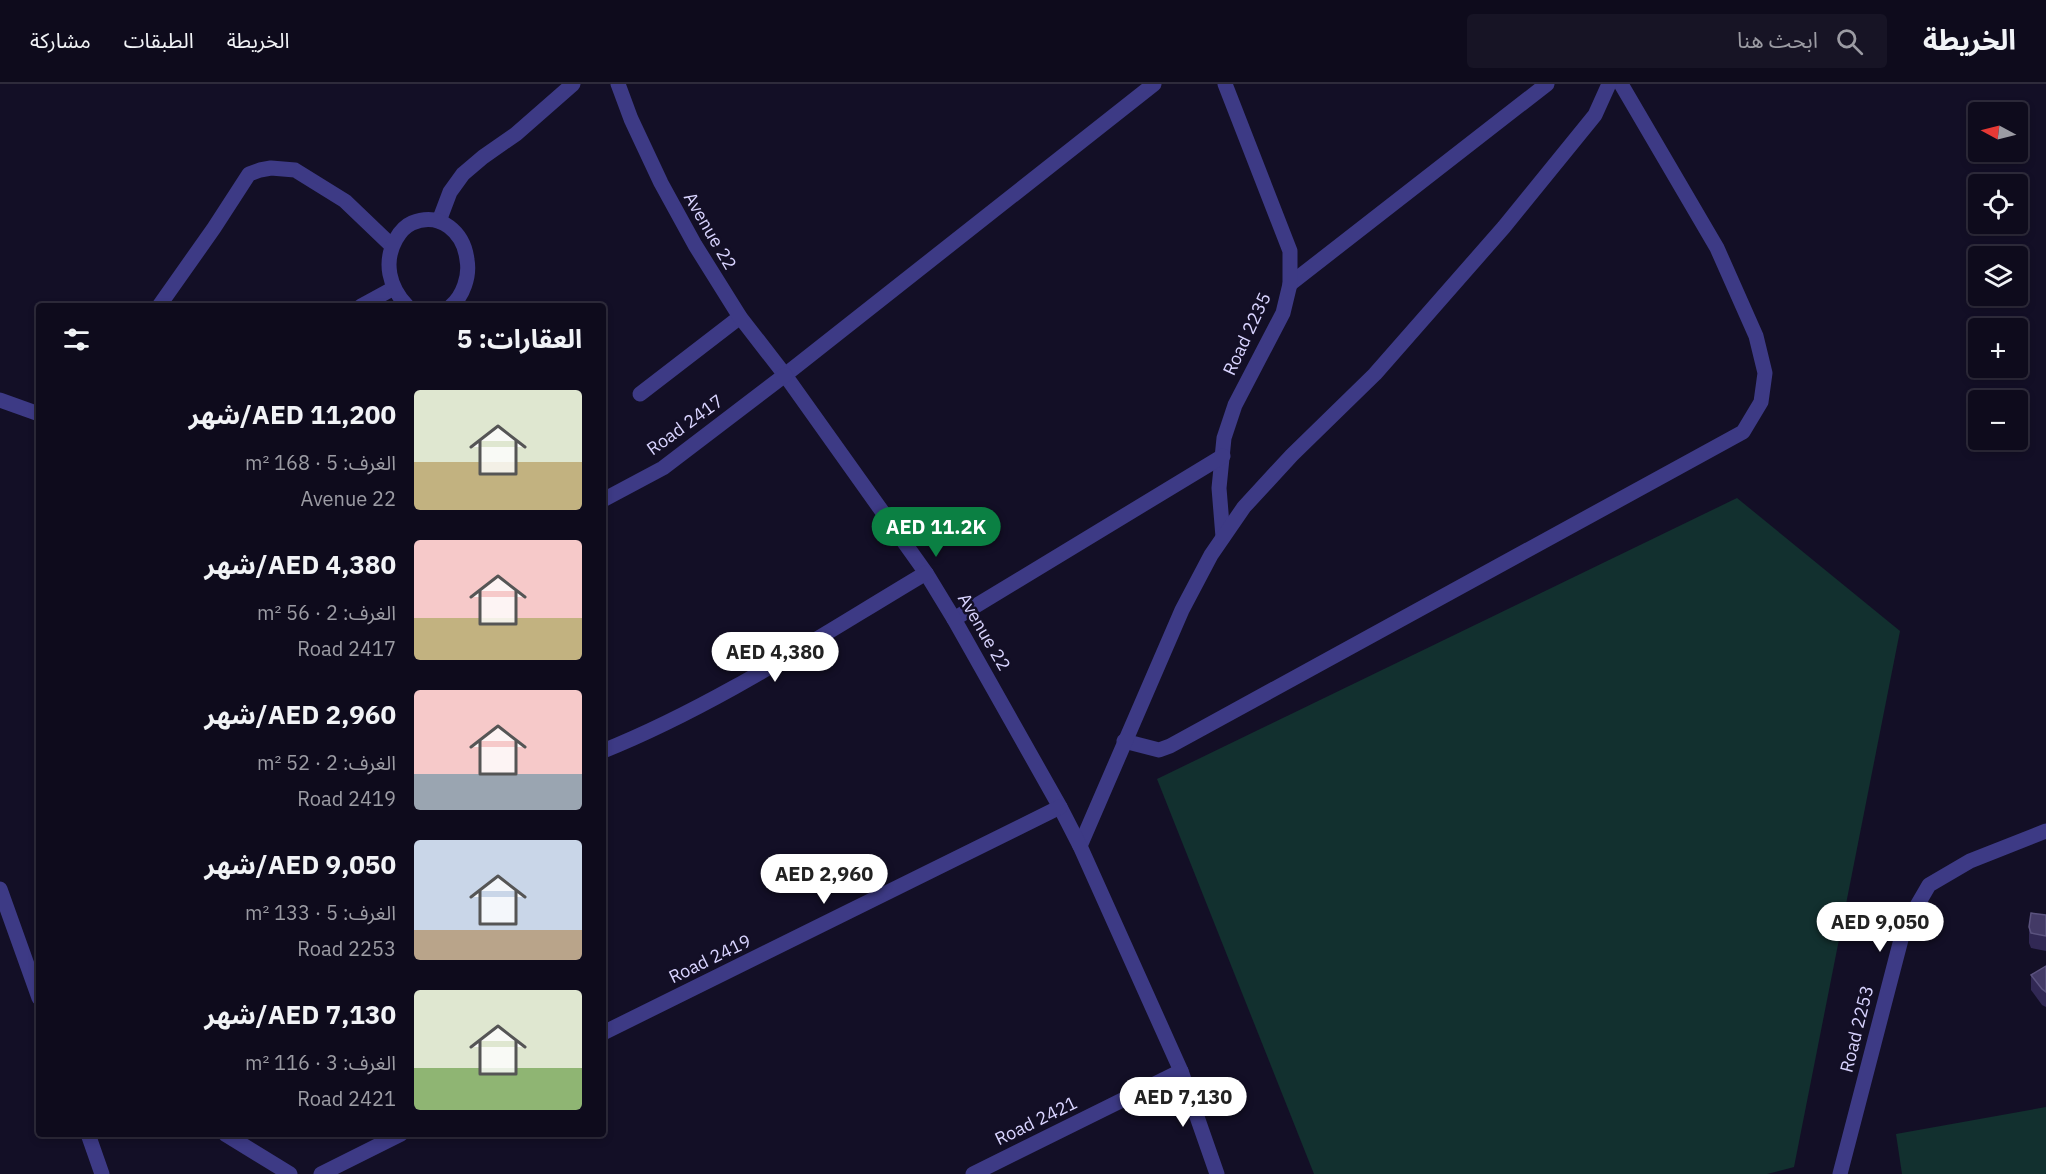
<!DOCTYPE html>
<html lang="ar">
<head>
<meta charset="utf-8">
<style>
	body { margin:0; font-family:"IBM Plex Sans","Noto Sans Arabic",sans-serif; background:#171425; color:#f1f3f6; direction:rtl; height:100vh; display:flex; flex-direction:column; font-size:22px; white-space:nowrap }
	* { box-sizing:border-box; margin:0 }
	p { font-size:20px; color:#9b9ba3 }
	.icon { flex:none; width:33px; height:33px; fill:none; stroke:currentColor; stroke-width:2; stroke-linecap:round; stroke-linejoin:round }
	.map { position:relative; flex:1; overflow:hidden; direction:ltr }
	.drawer { position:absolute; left:36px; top:219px; width:570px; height:834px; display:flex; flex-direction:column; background:#0e0b1c; border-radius:6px; box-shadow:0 3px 9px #0003,0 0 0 2px #2e2b3b; direction:rtl }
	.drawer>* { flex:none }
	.needle { width:39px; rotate:277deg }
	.controls { position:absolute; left:1968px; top:18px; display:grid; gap:12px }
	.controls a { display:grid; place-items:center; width:60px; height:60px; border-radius:6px; background:#0e0b1c; box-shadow:0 3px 9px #0003,0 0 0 2px #2e2b3b; font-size:30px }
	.price { position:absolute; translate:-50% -51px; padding:0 14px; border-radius:21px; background:#fff; color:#222; font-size:20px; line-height:39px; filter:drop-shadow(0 2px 3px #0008) }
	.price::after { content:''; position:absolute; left:50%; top:36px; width:18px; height:14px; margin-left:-9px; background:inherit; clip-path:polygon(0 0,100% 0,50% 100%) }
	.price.on { background:#0b8043; color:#fff }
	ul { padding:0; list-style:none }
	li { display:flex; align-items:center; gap:18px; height:150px; padding:0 24px }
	li span { display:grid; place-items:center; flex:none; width:168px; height:120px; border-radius:6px; color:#555 }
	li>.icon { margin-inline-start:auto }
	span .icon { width:72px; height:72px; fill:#fffc; stroke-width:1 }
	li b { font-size:26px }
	h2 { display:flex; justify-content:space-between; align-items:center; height:72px; padding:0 24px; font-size:26px }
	header { display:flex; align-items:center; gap:36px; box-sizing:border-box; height:84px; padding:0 30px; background:#0e0b1c; border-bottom:2px solid #2e2b3b }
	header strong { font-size:28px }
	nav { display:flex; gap:33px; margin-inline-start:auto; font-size:21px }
	.search { width:420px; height:54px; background:#171425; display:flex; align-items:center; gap:15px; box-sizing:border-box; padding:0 21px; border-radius:6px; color:#9b9ba3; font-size:22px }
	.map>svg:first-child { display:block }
	.pitch { fill:#12302f }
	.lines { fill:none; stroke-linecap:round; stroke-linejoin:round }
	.service { stroke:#3d3a85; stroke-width:15 }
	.minor { stroke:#3d3a85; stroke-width:15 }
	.wall { fill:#312854 }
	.building { fill:#433a66; stroke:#5a527e; stroke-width:1.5 }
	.labels { text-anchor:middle; stroke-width:5; stroke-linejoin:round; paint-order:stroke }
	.street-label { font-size:18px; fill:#d9d4ff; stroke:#130f26 }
</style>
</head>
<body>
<header>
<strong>الخريطة</strong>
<div class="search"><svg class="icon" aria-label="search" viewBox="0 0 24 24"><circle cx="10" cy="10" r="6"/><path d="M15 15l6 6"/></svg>ابحث هنا</div>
<nav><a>الخريطة</a><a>الطبقات</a><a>مشاركة</a></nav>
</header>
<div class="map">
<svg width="2046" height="1090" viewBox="0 0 2046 1090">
	<rect width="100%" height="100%" fill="#130f26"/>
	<g class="pitch">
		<polygon points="1737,414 1900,547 1794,1083 1767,1090 1314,1090 1157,695"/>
		<polygon points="2046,1023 2046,1090 1902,1090 1896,1050"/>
	</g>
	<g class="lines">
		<g class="service">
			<polyline points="439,137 450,108 463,90 483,73 516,50 573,0"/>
			<polyline points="1290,200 1547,0"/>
			<polyline points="159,222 214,144 249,90 260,86 271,84 295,86 345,117 392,162"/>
			<polyline points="361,222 394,204"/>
			<path d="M 407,222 C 389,203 383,178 396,155 C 400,148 405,142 412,139 C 441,127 464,149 467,176 C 470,192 463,212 451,222"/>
			<polyline points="785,291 1154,0"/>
			<polyline points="640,310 740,233"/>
			<polyline points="1223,453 1219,404 1224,354 1235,321 1283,229 1290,200 1290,167 1225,0"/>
			<polyline points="954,535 1223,372"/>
			<polyline points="1124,657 1159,666 1170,662 1743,348 1761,318 1765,289 1756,252 1717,164 1621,0"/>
			<polyline points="1080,762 1182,526 1211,471 1244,423 1292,371 1375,290 1504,143 1595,31 1609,0"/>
			<polyline points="225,1050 290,1090"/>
		</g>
		<g class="minor">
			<polyline points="618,0 631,35 661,99 695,161 740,233 785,291 926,489 954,535 1060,723 1080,762 1181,987 1217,1090"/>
			<polyline points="0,316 39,330"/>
			<polyline points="603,416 663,384 785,291"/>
			<path d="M 603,667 C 717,621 820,552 926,489"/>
			<polyline points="0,805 39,914"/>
			<polyline points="603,949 1060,723"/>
			<polyline points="88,1050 102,1090"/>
			<polyline points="321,1090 401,1050"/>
			<polyline points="973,1090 1181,987"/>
			<polyline points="1840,1090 1904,844 1929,801 1970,777 2046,747"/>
		</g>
	</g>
	<g class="wall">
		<polygon points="2046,831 2046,867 2031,864 2029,859 2029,843"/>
		<polygon points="2046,882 2046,923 2042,921 2031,906 2031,891"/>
	</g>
	<g class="building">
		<polygon points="2031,829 2046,831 2046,852 2031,849 2029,843"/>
		<polygon points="2046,882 2046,908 2042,905 2031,891"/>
	</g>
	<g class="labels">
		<g class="street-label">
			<text transform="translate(710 147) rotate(60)" y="6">Avenue 22</text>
			<text transform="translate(1247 250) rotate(-65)" y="6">Road 2235</text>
			<text transform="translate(685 341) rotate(-36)" y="6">Road 2417</text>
			<text transform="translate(984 548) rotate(60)" y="6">Avenue 22</text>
			<text transform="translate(710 875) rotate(-26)" y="6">Road 2419</text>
			<text transform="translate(1857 945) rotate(-76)" y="6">Road 2253</text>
			<text transform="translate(1036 1037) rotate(-26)" y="6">Road 2421</text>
		</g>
	</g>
</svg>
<div class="controls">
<a><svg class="needle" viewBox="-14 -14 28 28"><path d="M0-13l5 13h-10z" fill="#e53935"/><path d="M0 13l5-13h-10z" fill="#9b9ba3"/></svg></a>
<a><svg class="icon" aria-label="locate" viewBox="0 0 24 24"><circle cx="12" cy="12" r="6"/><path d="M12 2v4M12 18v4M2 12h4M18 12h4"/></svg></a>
<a><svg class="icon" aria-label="layers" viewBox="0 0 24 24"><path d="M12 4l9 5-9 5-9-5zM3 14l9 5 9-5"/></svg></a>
<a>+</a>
<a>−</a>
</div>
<b class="price on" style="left:936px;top:474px">AED 11.2K</b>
<b class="price" style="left:775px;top:599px">AED 4,380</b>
<b class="price" style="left:824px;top:821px">AED 2,960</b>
<b class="price" style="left:1880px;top:869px">AED 9,050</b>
<b class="price" style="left:1183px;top:1044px">AED 7,130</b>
<section class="drawer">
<h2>العقارات: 5<svg class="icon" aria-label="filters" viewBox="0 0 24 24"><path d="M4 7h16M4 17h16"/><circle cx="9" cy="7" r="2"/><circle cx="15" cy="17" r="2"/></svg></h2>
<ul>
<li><span style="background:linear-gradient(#dfe7d0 60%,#c2b280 0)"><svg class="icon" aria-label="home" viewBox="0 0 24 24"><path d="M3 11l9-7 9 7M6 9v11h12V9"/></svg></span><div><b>AED 11,200/شهر</b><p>الغرف: 5 · 168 m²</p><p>Avenue 22</p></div></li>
<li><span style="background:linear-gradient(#f6c9c9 65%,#c2b280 0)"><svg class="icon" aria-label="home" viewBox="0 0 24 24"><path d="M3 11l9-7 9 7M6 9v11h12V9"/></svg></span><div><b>AED 4,380/شهر</b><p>الغرف: 2 · 56 m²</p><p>Road 2417</p></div></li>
<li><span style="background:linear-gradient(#f6c9c9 70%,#9aa5b1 0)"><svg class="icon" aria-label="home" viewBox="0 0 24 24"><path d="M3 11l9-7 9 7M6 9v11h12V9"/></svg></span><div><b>AED 2,960/شهر</b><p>الغرف: 2 · 52 m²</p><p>Road 2419</p></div></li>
<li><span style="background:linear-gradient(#c9d6e8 75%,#b9a48a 0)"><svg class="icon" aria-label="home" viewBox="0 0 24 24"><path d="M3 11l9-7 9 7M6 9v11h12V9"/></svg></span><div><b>AED 9,050/شهر</b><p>الغرف: 5 · 133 m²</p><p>Road 2253</p></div></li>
<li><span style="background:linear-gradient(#dfe7d0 65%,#8fb573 0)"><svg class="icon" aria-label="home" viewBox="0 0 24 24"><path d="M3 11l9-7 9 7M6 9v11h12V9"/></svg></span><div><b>AED 7,130/شهر</b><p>الغرف: 3 · 116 m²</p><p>Road 2421</p></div></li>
</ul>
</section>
</div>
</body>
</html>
